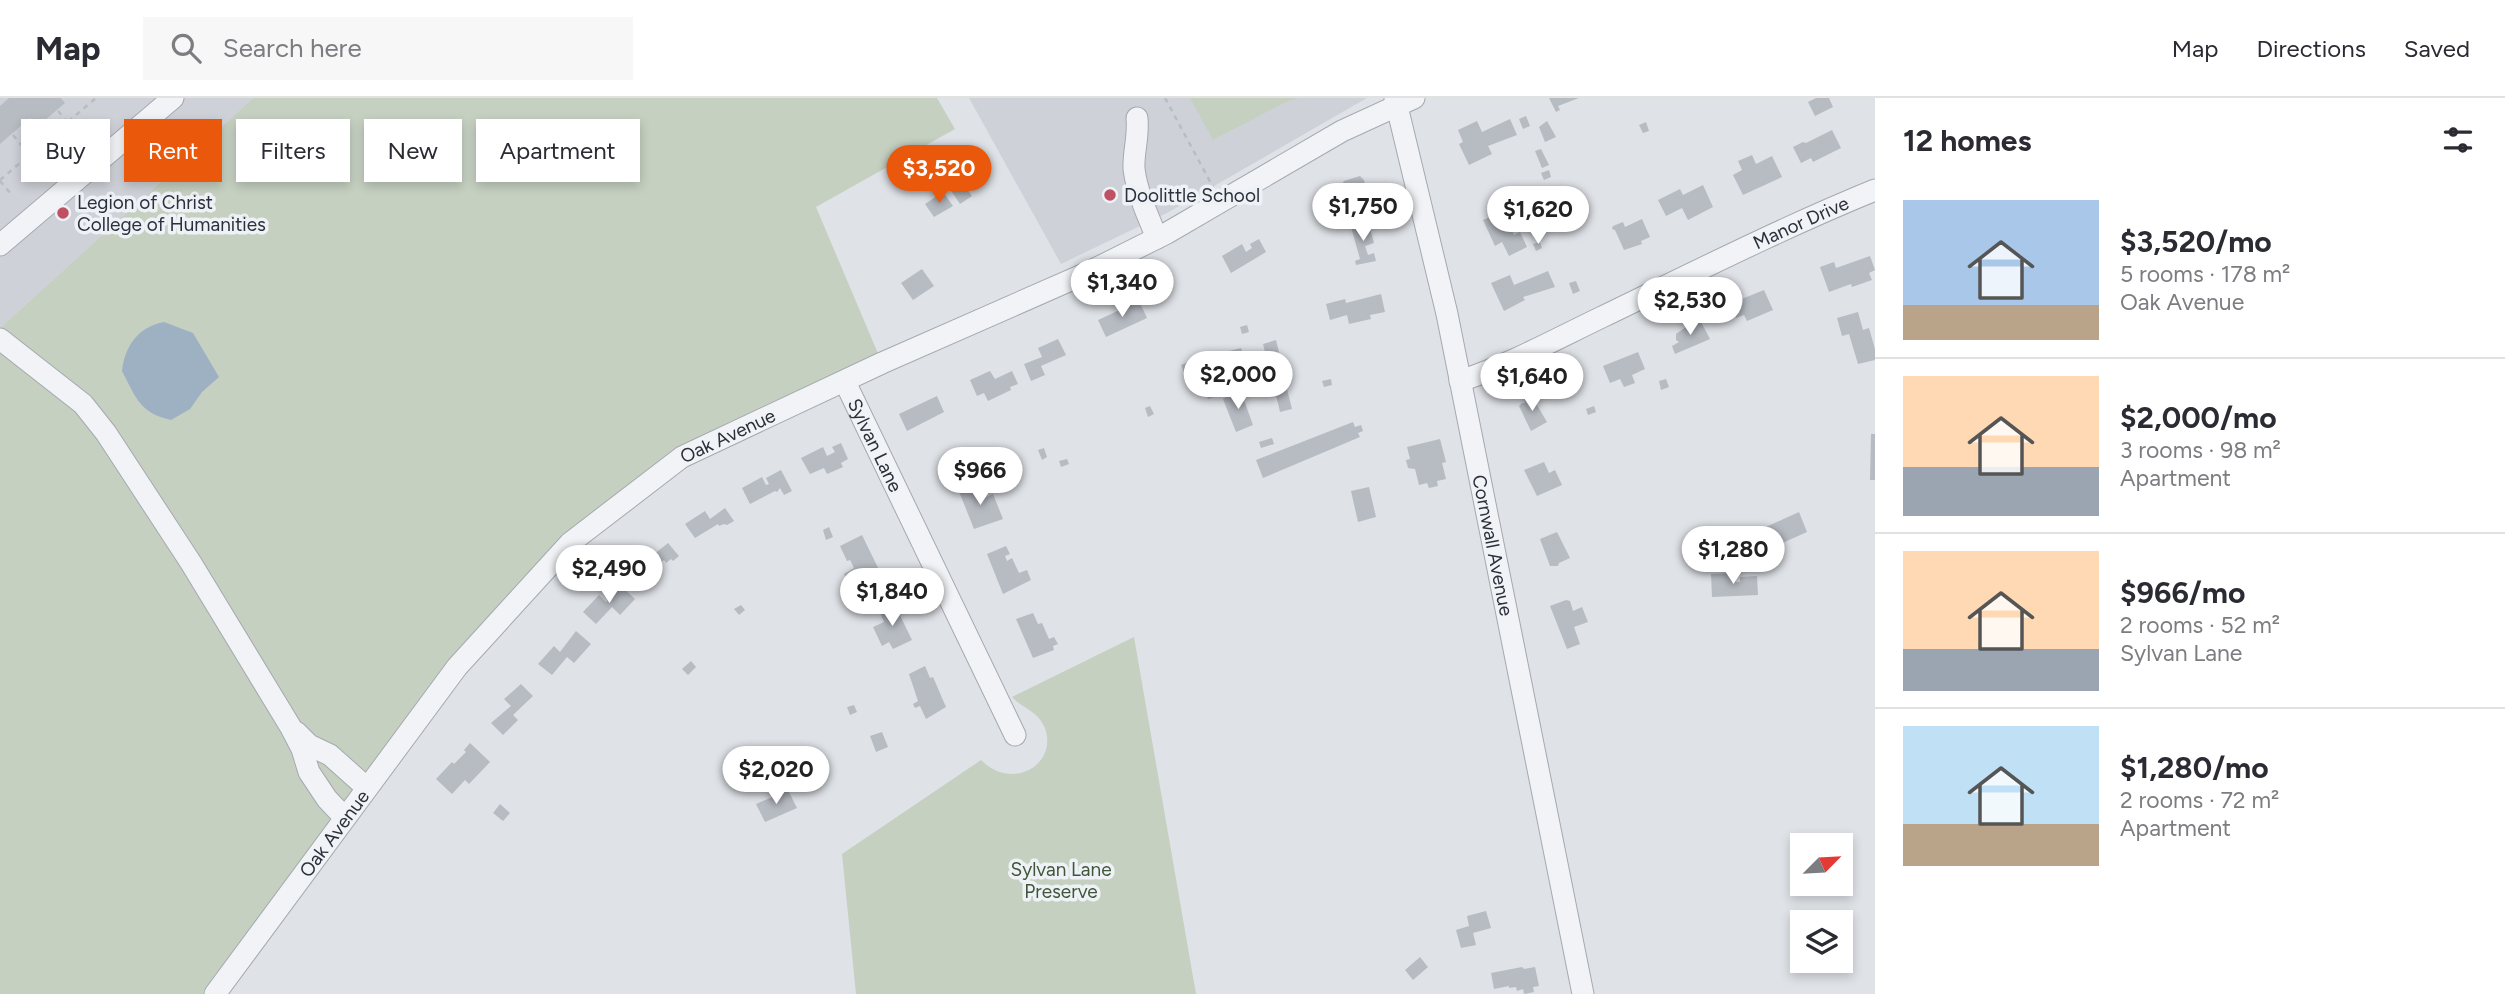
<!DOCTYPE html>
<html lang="en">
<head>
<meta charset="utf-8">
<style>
	body { margin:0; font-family:Figtree,sans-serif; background:#f7f7f7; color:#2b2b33; height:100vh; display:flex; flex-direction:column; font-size:26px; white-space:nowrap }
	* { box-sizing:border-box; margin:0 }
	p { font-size:23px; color:#7c7c81 }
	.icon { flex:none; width:38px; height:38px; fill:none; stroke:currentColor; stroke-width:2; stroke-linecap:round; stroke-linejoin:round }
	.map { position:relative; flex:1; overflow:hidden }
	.side { display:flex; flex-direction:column; background:#fff; width:630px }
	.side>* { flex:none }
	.hud { position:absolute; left:21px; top:21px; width:665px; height:63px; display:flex; gap:14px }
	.needle { width:46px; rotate:66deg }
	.fabs { position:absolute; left:1790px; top:735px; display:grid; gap:14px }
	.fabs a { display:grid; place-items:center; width:63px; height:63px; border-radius:0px; background:#fff; box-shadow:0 4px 10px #0003; font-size:35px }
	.price { position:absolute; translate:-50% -60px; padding:0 16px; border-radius:24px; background:#fff; color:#222; font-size:23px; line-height:46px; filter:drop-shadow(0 2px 4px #0008) }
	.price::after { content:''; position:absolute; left:50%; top:42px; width:21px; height:16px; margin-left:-10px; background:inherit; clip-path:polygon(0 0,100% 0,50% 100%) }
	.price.selected { background:#ea580c; color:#fff }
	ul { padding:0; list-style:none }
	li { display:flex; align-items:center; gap:21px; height:175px; padding:0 28px }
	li+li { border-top:2px solid #e1e1e2 }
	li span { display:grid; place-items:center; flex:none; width:196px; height:140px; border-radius:0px; color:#555 }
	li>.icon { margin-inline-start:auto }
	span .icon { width:84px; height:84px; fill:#fffc; stroke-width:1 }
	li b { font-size:30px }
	h2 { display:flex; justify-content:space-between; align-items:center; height:84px; padding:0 28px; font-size:30px }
	.pill { padding:0 24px; border-radius:0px; background:#fff; box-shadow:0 4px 10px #0003; font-size:24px; line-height:63px }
	.pill.selected { background:#ea580c; color:#fff }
	header { display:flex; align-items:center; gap:42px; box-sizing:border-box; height:98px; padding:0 35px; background:#fff; border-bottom:2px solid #e1e1e2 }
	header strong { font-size:33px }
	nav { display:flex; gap:38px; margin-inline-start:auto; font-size:24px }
	.search { width:490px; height:63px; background:#f7f7f7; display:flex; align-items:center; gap:18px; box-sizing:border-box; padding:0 24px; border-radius:0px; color:#7c7c81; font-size:26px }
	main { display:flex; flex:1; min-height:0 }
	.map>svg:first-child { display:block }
	.built { fill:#ced2d8 }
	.green { fill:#c5d0c1 }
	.water { fill:#9eb1c3 }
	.building { fill:#b7bcc3 }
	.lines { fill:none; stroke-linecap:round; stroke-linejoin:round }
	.minor-casing { stroke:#a5a9b0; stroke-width:23 }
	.path { stroke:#b9bdc2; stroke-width:2.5; stroke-dasharray:5 5; stroke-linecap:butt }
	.minor { stroke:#f1f3f6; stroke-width:21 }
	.poi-dot { fill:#bf5165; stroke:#eef1f5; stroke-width:2.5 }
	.labels { text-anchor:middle; stroke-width:7; stroke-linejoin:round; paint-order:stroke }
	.poi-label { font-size:19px; fill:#2a313c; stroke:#eef1f5; text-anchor:start }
	.street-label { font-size:19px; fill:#2a313c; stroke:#eef1f5 }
	.park-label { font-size:19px; fill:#3f5639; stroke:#eef1f5 }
</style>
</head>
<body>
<header>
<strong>Map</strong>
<div class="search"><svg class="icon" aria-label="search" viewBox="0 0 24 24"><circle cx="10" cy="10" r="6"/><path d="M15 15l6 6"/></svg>Search here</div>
<nav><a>Map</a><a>Directions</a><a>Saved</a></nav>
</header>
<main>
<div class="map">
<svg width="1875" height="896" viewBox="0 0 1875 896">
	<rect width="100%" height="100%" fill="#dfe2e7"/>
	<g class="built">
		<polygon points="0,0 253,0 0,230"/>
		<polygon points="969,0 1367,0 1167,115 1061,166"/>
	</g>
	<g class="green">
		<polygon points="253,0 937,0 955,31 816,109 882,265 682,359 570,445 457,569 215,896 0,896 0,230"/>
		<polygon points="1190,0 1300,0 1288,3 1213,42"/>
		<path d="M 1134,539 L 1196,896 L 856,896 L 842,756 L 981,662 C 1014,695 1060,664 1044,628 C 1037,613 1022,610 1012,599 Z"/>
	</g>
	<path class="water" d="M 164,224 L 193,235 L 219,279 L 202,294 L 190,311 L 171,322 C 140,315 136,300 122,273 C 125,248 138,229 164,224 Z"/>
	<g class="building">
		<polygon points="9,0 61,0 65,5 37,29 30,20 0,46 0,8"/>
		<polygon points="1549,0 1579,0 1558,8 1560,12 1556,14"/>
		<polygon points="1816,0 1829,0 1833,9 1815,18 1808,4"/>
		<polygon points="1526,18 1530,28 1523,31 1519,21"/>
		<polygon points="1510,21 1517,37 1488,48 1492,56 1469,67 1459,46 1463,44 1458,32 1477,23 1482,34"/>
		<polygon points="1547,23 1556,39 1545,44 1539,29"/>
		<polygon points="1646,24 1649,33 1643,35 1639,27"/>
		<polygon points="1832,32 1841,50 1813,64 1811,60 1801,65 1793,49 1803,44 1806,45"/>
		<polygon points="1541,51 1549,67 1542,70 1535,53"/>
		<polygon points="969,53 975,61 969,65 964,57"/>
		<polygon points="1752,57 1756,66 1772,58 1782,79 1743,97 1733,77 1742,72 1738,63"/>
		<polygon points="972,65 978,73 972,77 967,69"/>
		<polygon points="1549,72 1551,79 1544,82 1541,75"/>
		<polygon points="1360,78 1364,82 1367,94 1320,116 1314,102 1329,95 1336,96 1342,92 1341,87 1344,83"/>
		<polygon points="959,80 972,98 960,106 948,88"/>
		<polygon points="1703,87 1713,109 1688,122 1682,110 1666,118 1658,102 1680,91 1683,97"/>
		<polygon points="943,94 953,108 934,119 925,106"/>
		<polygon points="1501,101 1507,113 1503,115 1514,137 1520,134 1527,149 1509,158 1502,144 1495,148 1483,122 1494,117 1489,107"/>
		<polygon points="1642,121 1650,139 1641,143 1642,146 1624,152 1615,132 1612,131 1613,128 1623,124 1625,129"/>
		<polygon points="1368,124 1374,145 1365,148 1368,157 1374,155 1376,163 1356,167 1355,163 1360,161 1351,129"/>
		<polygon points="1259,141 1266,154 1231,175 1222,158 1242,146 1246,154 1252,150 1250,146"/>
		<polygon points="1540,144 1542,150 1536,153 1533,146"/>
		<polygon points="1870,158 1875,172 1869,175 1872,182 1852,189 1851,186 1829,194 1820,169 1834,164 1836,170"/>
		<polygon points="922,171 934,188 913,202 901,185"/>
		<polygon points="1548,173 1555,189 1523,199 1525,202 1504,213 1491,185 1510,177 1514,187"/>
		<polygon points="1576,183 1580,193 1573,196 1569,185"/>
		<polygon points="1764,192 1773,212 1747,223 1744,217 1736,220 1731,210 1739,207 1737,203"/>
		<polygon points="1381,196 1385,214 1370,217 1371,221 1349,226 1347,217 1330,222 1326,206 1345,201 1346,205"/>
		<polygon points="1139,203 1147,220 1106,239 1098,222"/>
		<polygon points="1858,214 1863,232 1869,230 1875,251 1875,262 1858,266 1849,236 1842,238 1837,220"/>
		<polygon points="1693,224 1694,226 1701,224 1710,241 1675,256 1672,248 1679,244 1676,242 1676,236"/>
		<polygon points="1247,227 1249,234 1242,236 1240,229"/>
		<polygon points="1058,241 1066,257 1041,268 1045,277 1031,283 1024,266 1042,259 1038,250"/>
		<polygon points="1276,242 1280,258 1267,262 1263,246"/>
		<polygon points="1241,250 1245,263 1233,267 1229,253"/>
		<polygon points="1638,254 1645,271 1632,277 1635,285 1624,289 1620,281 1610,285 1603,268"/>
		<polygon points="1210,256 1225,295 1208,301 1200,281 1188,285 1181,267"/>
		<polygon points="1281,263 1284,274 1272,278 1269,267"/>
		<polygon points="990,273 995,281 1012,273 1018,286 1010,289 1011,292 988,303 984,295 977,298 970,282"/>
		<polygon points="1331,281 1332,287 1324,289 1322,283"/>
		<polygon points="1666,281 1669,289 1661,292 1659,283"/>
		<polygon points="1287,291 1292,311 1280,314 1275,293"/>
		<polygon points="1236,293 1237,295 1241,294 1253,327 1236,334 1223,301"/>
		<polygon points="1531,297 1547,324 1531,333 1519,308 1522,305 1525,305 1524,299"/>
		<polygon points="937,298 944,314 907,333 899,316"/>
		<polygon points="1150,308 1154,316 1148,319 1145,310"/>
		<polygon points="1594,308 1596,314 1588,317 1586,311"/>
		<polygon points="1353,324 1355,329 1361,327 1363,333 1358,335 1360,339 1263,380 1256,362"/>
		<polygon points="1871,336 1875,336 1875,382 1870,382"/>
		<polygon points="1272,340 1274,346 1261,350 1259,344"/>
		<polygon points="1440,341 1446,364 1442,365 1446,381 1437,383 1438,388 1429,390 1427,385 1419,387 1415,371 1408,370 1406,362 1410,361 1407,349"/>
		<polygon points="841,345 848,361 841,365 843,369 827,376 824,370 810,376 801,360 823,349 827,358 835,354 832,349"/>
		<polygon points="991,350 994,356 986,360 983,353"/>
		<polygon points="1044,350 1047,359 1042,362 1038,352"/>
		<polygon points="979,360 982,367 972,371 969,364"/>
		<polygon points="1067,361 1069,366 1061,369 1059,363"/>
		<polygon points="1544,364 1549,375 1555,372 1562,387 1537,398 1524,372"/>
		<polygon points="781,372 792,393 784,397 780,390 777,394 775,393 750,406 742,390 762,379 766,387 769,386 766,380"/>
		<polygon points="974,385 979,398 983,396 984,400 993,396 1003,421 974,431 958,391"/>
		<polygon points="1369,389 1376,419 1358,424 1351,393"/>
		<polygon points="725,410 734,423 727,427 724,426 719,428 718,426 695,440 685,426 705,413 710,421"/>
		<polygon points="1799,414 1807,434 1767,452 1759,432"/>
		<polygon points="829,429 833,439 826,442 823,432"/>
		<polygon points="1557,434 1570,460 1559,465 1558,468 1550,468 1540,441"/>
		<polygon points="862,437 882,478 852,493 844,476 854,470 850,462 847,463 840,448"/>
		<polygon points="668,445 679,458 673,463 671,461 666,465 664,462 655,469 659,474 647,484 631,466 649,452 653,457"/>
		<polygon points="1006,448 1010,456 1005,458 1007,463 1012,460 1019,475 1027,472 1031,482 1003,496 987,456"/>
		<polygon points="1735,475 1736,484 1740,484 1740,479 1757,478 1758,497 1712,499 1711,476"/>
		<polygon points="621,488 635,501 620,517 612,509 596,526 583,514 599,497 606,504"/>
		<polygon points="1566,502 1570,503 1573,513 1582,509 1588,524 1574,529 1580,546 1567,551 1550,508"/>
		<polygon points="894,505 912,542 893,551 889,544 882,548 873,529 884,524 879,512"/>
		<polygon points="741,507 745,512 739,517 734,511"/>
		<polygon points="1033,515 1038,526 1042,525 1049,541 1054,539 1058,546 1053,548 1054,552 1033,560 1016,521"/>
		<polygon points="576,533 591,546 574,565 567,559 552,577 538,566 554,548 560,554"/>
		<polygon points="691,563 696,569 688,577 682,571"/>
		<polygon points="925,568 930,580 933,579 946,609 926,621 920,608 915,610 913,606 918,603 909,576"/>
		<polygon points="521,586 533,598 513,617 518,622 503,637 491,625 511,608 504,601"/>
		<polygon points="854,607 857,614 850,617 847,609"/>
		<polygon points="882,634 888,649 876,654 870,638"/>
		<polygon points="470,645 490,664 469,686 465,682 452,696 436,681 452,664 454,666 466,654 464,652"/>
		<polygon points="788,692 797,710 765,724 756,706"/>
		<polygon points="500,706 510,715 503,723 493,715"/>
		<polygon points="1486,813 1491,830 1473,835 1476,847 1461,850 1456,832 1469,828 1467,818"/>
		<polygon points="1420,859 1428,869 1413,882 1405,872"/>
		<polygon points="1522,869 1524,871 1535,869 1539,888 1533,889 1534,894 1524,896 1523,891 1517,893 1516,889 1509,890 1509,888 1494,891 1491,875"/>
	</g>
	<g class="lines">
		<g class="minor-casing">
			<g id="minor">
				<path id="s1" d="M 1395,0 L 1447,216 L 1583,896"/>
				<path d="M 1137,20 C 1139,39 1133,54 1134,71 C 1137,95 1148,118 1157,140"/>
				<polyline points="0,147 173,0"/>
				<polyline points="0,241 83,306 106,335 191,465 290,628 302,651 309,674 327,701 345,720"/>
				<path id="s2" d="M 1460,283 C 1509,267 1556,241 1602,219 C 1693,175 1782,130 1875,92"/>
				<path id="s3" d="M 845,284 L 1015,637"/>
				<polyline points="296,634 309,647 330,657 367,690"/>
				<path id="s4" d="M 215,896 L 457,569 L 570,445 L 682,359 L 882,265 L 1089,174 L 1167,135 L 1342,33 L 1414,0"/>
			</g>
		</g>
		<g class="path">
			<polyline points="1165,0 1213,89"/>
			<polyline points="58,13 88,47"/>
			<polyline points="13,37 43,73"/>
			<polyline points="0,82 96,0"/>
			<polyline points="0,83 13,98"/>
		</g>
		<use href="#minor" class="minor"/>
	</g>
	<g class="poi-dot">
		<circle cx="1110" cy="97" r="7"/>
		<circle cx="63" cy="115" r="7"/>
	</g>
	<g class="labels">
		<g class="poi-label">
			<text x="1124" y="104">Doolittle School</text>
			<text x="77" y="111">Legion of Christ<tspan x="77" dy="22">College of Humanities</tspan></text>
		</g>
		<g class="street-label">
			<text dy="7" stroke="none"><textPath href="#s2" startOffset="376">Manor Drive</textPath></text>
			<text dy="7" stroke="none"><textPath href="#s4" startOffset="766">Oak Avenue</textPath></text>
			<text dy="7" stroke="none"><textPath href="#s3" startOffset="70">Sylvan Lane</textPath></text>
			<text dy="7" stroke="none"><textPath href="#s1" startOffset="458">Cornwall Avenue</textPath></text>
			<text dy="7" stroke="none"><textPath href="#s4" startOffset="200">Oak Avenue</textPath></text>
		</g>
		<g class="park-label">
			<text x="1061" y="778">Sylvan Lane<tspan x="1061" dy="22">Preserve</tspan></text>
		</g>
	</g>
</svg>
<div class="fabs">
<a><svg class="needle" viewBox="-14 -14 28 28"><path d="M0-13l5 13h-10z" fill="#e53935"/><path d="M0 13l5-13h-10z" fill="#7c7c81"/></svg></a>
<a><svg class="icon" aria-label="layers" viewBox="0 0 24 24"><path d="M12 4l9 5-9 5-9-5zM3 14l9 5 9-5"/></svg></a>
</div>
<b class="price selected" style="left:939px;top:107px">$3,520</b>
<b class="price" style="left:1363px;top:145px">$1,750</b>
<b class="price" style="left:1538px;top:148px">$1,620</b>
<b class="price" style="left:1122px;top:221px">$1,340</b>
<b class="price" style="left:1690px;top:239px">$2,530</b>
<b class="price" style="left:1238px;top:313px">$2,000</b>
<b class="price" style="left:1532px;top:315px">$1,640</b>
<b class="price" style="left:980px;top:409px">$966</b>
<b class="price" style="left:1733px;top:488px">$1,280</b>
<b class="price" style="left:609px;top:507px">$2,490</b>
<b class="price" style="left:892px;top:530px">$1,840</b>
<b class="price" style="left:776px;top:708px">$2,020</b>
<div class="hud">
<a class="pill">Buy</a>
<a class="pill selected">Rent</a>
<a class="pill">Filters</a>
<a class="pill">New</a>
<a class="pill">Apartment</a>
</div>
</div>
<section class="side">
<h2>12 homes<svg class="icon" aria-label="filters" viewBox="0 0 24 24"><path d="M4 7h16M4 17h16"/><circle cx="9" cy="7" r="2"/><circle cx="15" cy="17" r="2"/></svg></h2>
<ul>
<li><span style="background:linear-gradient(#a9c7e8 75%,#b9a48a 0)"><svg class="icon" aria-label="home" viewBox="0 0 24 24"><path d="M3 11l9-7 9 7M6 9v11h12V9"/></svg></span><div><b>$3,520/mo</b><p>5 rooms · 178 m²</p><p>Oak Avenue</p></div></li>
<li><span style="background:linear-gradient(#ffd9b3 65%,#9aa5b1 0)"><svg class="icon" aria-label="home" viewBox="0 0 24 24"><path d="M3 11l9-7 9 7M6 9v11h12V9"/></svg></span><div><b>$2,000/mo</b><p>3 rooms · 98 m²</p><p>Apartment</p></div></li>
<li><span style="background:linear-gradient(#ffd9b3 70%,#9aa5b1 0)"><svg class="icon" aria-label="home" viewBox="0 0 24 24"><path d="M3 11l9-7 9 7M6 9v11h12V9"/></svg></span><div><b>$966/mo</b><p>2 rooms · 52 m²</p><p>Sylvan Lane</p></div></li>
<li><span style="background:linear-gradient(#bfe0f5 70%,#b9a48a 0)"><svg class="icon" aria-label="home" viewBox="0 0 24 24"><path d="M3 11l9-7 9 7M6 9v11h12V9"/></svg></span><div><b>$1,280/mo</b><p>2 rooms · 72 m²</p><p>Apartment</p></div></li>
</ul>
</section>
</main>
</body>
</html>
